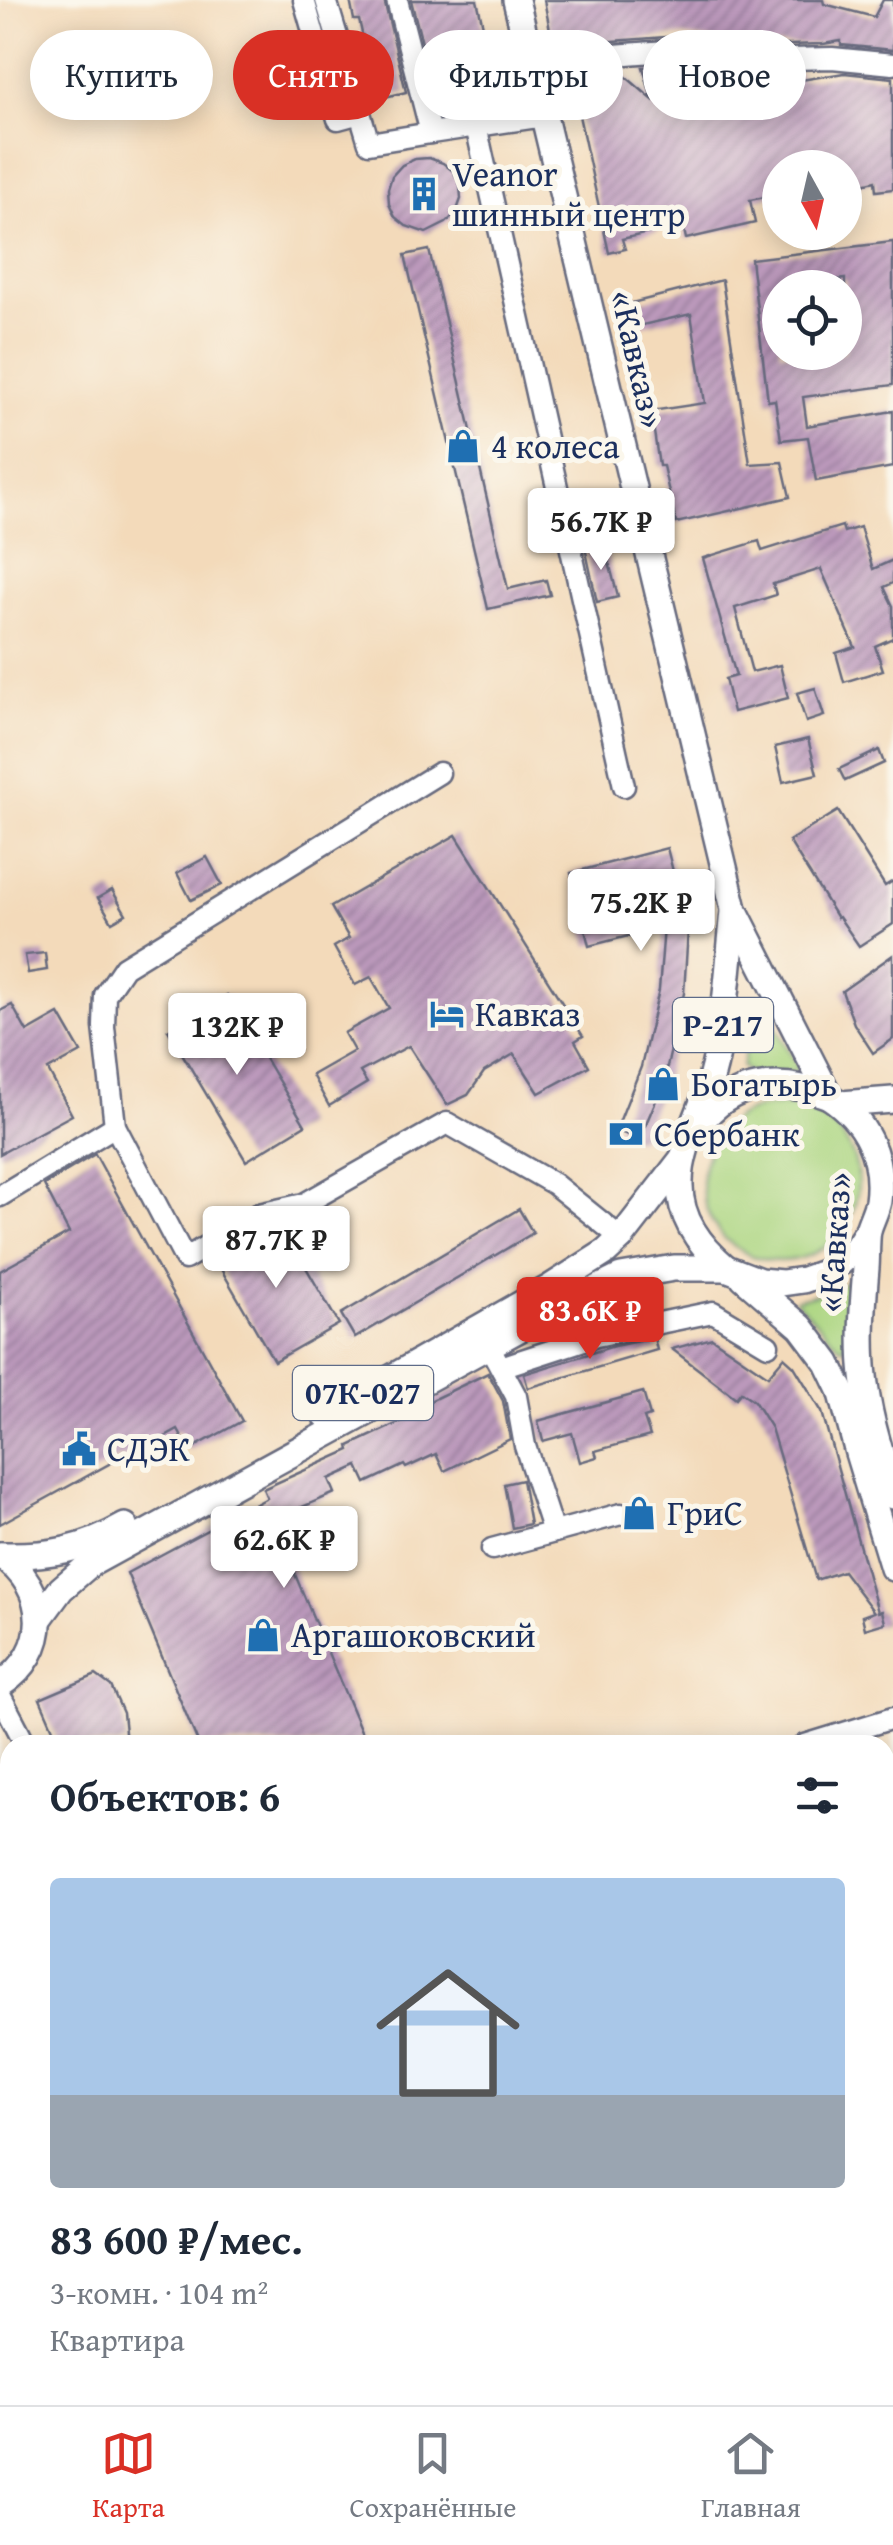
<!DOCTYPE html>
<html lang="ru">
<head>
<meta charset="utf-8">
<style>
	body { margin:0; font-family:"Gentium Book Plus",serif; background:#f6f6f7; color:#1f2937; height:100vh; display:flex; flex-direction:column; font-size:38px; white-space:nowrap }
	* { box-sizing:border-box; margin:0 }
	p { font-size:32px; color:#747a83 }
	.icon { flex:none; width:55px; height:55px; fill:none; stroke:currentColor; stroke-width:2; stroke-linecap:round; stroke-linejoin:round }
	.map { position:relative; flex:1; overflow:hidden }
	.drawer { position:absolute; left:0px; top:1735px; width:895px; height:670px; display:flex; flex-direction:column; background:#fff; border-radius:30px 30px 0 0; box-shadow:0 5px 25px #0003 }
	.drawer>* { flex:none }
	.guide { position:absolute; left:30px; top:30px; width:835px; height:90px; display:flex; gap:20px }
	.needle { width:65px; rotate:172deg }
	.fabs { position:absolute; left:762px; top:150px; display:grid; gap:20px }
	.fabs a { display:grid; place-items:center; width:100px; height:100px; border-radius:50%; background:#fff; box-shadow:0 5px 25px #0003; font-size:50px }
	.price { position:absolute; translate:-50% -85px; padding:0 22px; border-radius:10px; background:#fff; color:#222; font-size:32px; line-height:65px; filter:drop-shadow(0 2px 5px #0008) }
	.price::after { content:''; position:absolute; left:50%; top:60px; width:30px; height:22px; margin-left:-15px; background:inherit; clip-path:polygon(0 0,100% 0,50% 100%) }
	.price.current { background:#d93025; color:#fff }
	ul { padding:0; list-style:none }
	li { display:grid; align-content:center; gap:20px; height:530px; padding:0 50px }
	li span { display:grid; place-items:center; height:310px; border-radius:10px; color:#555 }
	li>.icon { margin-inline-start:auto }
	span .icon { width:180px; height:180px; fill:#fffc; stroke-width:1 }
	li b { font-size:42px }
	h2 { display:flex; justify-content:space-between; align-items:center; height:120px; padding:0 50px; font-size:42px }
	.pill { padding:0 35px; border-radius:45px; background:#fff; box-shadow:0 5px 25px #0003; font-size:35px; line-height:90px }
	.pill.current { background:#d93025; color:#fff }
	.menu { display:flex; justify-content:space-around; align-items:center; height:140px; border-top:2px solid #e0e1e3; background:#fff; font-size:28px; color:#747a83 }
	.menu a { display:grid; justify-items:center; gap:5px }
	.menu .current { color:#d93025 }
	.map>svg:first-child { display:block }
	.grass { fill:#abd580; stroke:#63826f; stroke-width:2.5 }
	.building { fill:url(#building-hatch); fill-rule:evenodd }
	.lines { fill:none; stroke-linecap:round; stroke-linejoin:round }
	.minor-casing { stroke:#676b7e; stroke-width:25 }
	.major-casing { stroke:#676b7e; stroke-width:30 }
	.minor { stroke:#fff; stroke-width:20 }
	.major { stroke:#fff; stroke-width:25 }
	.labels { text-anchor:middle; stroke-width:10; stroke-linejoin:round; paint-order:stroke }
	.shield { fill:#fbf7ec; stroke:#5e6b89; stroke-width:2.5 }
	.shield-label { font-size:32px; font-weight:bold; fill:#1b2f5e }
	.poi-label { font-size:35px; fill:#1b2f5e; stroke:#fbf7ec; text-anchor:start }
	.street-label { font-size:35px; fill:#1b2f5e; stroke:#fbf7ec }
</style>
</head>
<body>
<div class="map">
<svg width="893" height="2405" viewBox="0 0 893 2405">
	<defs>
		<pattern id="building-hatch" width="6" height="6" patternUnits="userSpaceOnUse" patternTransform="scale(2.5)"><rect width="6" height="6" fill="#b9b"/><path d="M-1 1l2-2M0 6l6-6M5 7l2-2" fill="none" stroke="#977d9b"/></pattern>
	</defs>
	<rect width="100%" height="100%" fill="#fbf7ec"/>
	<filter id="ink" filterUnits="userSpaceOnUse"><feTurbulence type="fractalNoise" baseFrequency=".01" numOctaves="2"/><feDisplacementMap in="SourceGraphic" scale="20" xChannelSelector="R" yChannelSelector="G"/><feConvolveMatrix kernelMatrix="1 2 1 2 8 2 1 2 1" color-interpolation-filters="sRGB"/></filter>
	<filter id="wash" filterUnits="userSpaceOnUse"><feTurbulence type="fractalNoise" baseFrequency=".0048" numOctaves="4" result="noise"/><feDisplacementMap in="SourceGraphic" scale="40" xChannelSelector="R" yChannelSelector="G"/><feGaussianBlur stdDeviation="2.25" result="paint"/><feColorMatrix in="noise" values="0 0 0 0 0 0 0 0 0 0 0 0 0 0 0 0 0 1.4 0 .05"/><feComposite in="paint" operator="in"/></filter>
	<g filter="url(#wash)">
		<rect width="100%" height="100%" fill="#f3daba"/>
		<g class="grass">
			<polygon points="758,1004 762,1004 800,1071 752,1074 742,1067 754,1008"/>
			<circle cx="780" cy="1183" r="78"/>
			<polygon points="855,1276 844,1348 839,1346 795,1300 832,1290"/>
		</g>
		<g id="blocks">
			<g class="building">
				<polygon points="350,0 384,0 406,92 377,99 359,20 354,20"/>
				<polygon points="411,0 477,0 501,105 441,118"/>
				<polygon points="544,0 823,0 824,4 874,17 883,0 893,0 893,50 841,45 841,41 823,44 752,46 679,36 586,43 554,50"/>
				<polygon points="680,64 749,74 800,73 801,80 844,73 893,78 893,189 876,191 875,181 845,188 845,168 780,168 780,194 750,200 755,223 686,239 683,225 622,239 625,249 609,253 570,74 617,69 652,99 643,67"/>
				<polygon points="429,158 443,163 454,172 460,185 461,199 456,213 446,223 426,233 406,226 395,217 389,204 388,189 392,176 402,165 415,159"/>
				<path d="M 893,242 L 893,385 L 803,397 L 807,426 L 893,411 L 893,467 L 816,481 L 808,437 L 781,440 L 775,400 L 768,401 L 751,259 ZM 845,279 L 845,352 L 780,352 L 780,287 Z"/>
				<polygon points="429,250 508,589 546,580 550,595 488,609 405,255"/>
				<polygon points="722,280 750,464 782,462 790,497 676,523 663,466 659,466 651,411 705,403 691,314 629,328 624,305"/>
				<polygon points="842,526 844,532 860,527 873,569 893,560 893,583 884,587 893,606 893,638 875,646 883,670 844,682 836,653 855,647 821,569 773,584 776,595 735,608 752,672 780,665 788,698 733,712 725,679 736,676 703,558 759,541 762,551"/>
				<polygon points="604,543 618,597 597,602 585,547"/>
				<polygon points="815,688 824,716 806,722 797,693"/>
				<polygon points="808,739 817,774 783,782 775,747"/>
				<polygon points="879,750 884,763 845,781 839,769"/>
				<polygon points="838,811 885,886 893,881 893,924 859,946 839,917 837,918 789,841"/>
				<polygon points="456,835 583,1036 575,1041 589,1066 539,1093 514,1054 484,1072 468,1095 447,1105 409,1046 360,1072 367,1083 329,1106 312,1075 354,1051 344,1033 389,1008 371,977 355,985 334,947 349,938 331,907"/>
				<polygon points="667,848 688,930 684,993 663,1084 639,1140 616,1130 641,1067 659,990 664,927 589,946 571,873"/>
				<polygon points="207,857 222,885 191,900 177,873"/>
				<polygon points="112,890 126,914 112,922 98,898"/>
				<polygon points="45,953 47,970 28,973 25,955"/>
				<polygon points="893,955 893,1039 873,1053 854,1024 842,991"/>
				<polygon points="227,995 305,1125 246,1161 168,1030"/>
				<polygon points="12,1005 27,1032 59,1014 81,1052 48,1070 72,1115 0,1154 0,1011"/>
				<polygon points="95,1154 242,1421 189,1450 178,1430 124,1460 122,1457 0,1524 0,1271 69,1233 44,1185"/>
				<polygon points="519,1209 533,1233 355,1338 341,1314"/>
				<polygon points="280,1223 339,1324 274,1361 214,1257 264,1227"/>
				<polygon points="654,1338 657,1350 528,1388 524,1374 614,1346"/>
				<polygon points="712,1338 768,1376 784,1357 794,1366 822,1412 878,1612 882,1611 885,1623 865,1629 862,1616 874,1612 843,1571 816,1580 771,1428 754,1401 741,1392 736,1398 672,1349"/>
				<polygon points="488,1373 503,1401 510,1439 444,1471 436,1454 406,1468 404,1465 366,1483 358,1466 329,1479 335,1493 272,1520 364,1738 346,1745 199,1745 127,1573 267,1498 263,1489 350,1450 349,1446 409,1418 407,1412"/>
				<polygon points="643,1392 650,1416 644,1418 650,1436 595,1451 597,1457 580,1462 572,1433 543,1441 538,1421"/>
				<polygon points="522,1480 530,1524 512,1528 504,1484"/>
				<polygon points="96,1675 111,1686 123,1713 126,1742 119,1745 60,1745 40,1699"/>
			</g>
		</g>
	</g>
	<g filter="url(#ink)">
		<use href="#blocks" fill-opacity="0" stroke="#676b7e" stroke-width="2.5"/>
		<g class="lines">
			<g class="minor-casing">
				<g id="minor">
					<polyline points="304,0 338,119 360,113"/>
					<polyline points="326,0 369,143 431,133 397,0"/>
					<polyline points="533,68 587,57 680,50 751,60 832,58 893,64"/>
					<polyline points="476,126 624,786"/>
					<polyline points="431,133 544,116"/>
					<polyline points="439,773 124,967 105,995 104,1027 115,1126 185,1259 259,1214 304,1204 447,1123 554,1184 621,1238"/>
					<polyline points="0,1196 115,1126"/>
					<polyline points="494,1355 516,1396 525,1446 553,1532"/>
					<polyline points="501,1367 596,1336 713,1312 768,1345"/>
					<polyline points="492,1549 621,1514"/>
					<polyline points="0,1695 26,1745"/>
					<polyline points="805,1745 893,1718"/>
					<polyline points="885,1868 893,1865"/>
					<polyline points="0,1895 10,1892"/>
					<polyline points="0,1985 10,1982"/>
					<polyline points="885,2095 893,2092"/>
					<polyline points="0,2167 10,2165"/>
					<polyline points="885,2284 893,2281"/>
					<polyline points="0,2351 10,2348"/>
					<polyline points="287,2395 290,2405"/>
					<polyline points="852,2395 854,2405"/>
					<polyline points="467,2405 501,2395"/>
				</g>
			</g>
			<g class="major-casing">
				<g id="major">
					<path d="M 516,0 L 734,909 L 829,1096 C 865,1120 884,1157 878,1201 C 876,1211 871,1220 868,1230 C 866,1242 867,1256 866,1268 C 863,1304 860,1341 864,1376 C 868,1417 882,1457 893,1496"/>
					<polyline points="841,1104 893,1100"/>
					<path d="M 699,1125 C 731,1080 781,1077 829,1096"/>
					<path d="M 726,1268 C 700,1246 679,1219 680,1183 C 680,1148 701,1113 711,1079 C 726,1025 728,967 734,911"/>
					<polyline points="744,1278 801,1327 828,1363 841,1390 858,1453 893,1568"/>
					<polyline points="326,1415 551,1287 606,1252 621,1238 683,1158"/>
					<path d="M 0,1555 C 50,1588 52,1652 0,1685"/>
					<path d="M 2,1555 C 49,1556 83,1550 125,1526"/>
					<polyline points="39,1619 61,1589 90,1564 541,1317 621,1277 674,1268 726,1268 760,1281 782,1283 803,1280 823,1273 841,1262 857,1247 868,1230"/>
				</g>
			</g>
			<use href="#minor" class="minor"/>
			<use href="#major" class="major"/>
		</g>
	</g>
	<defs>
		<g id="building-bare" transform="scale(2.7)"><path d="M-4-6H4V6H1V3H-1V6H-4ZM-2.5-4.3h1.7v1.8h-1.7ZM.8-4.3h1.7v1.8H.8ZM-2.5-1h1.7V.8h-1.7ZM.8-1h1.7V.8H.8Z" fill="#1f6fb2" stroke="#fbf7ec" stroke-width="2.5" paint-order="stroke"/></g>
		<g id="shop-bare" transform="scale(2.7)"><path d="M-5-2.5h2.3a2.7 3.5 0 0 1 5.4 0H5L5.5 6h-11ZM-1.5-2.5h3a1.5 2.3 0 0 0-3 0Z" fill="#1f6fb2" stroke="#fbf7ec" stroke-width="2.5" paint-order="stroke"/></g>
		<g id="hotel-bare" transform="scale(2.7)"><path d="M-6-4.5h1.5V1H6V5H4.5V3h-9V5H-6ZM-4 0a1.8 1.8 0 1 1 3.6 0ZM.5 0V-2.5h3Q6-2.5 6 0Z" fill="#1f6fb2" stroke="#fbf7ec" stroke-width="2.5" paint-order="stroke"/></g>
		<g id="bank-bare" transform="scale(2.7)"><path d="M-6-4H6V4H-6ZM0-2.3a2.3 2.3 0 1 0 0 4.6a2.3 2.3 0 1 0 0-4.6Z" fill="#1f6fb2" stroke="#fbf7ec" stroke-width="2.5" paint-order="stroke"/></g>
		<g id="civic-bare" transform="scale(2.7)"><path d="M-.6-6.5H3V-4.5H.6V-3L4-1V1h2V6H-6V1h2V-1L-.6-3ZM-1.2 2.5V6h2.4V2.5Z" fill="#1f6fb2" stroke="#fbf7ec" stroke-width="2.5" paint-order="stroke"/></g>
	</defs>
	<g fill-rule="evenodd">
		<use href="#building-bare" x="424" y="194"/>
		<use href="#shop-bare" x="463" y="446"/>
		<use href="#hotel-bare" x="447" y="1014"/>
		<use href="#shop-bare" x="663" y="1084"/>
		<use href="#bank-bare" x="626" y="1134"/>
		<use href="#civic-bare" x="79" y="1449"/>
		<use href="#shop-bare" x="639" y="1513"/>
		<use href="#shop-bare" x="263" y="1635"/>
	</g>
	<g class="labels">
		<g class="shield">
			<rect x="673" y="998" width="100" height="54" rx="8"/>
			<rect x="293" y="1366" width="140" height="54" rx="8"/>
		</g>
		<g class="shield-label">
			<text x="723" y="1036">Р-217</text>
			<text x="363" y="1404">07К-027</text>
		</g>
		<g class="poi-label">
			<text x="452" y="186">Veanor<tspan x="452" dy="40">шинный центр</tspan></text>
			<text x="491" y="458">4 колеса</text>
			<text x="475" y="1026">Кавказ</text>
			<text x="691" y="1096">Богатырь</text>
			<text x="654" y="1146">Сбербанк</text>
			<text x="107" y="1461">СДЭК</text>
			<text x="667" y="1525">ГриС</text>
			<text x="291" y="1647">Аргашоковский</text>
		</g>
		<g class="street-label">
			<text transform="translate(638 359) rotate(77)" y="12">«Кавказ»</text>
			<text transform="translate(834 1242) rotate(-86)" y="12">«Кавказ»</text>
		</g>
	</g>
</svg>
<div class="fabs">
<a><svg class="needle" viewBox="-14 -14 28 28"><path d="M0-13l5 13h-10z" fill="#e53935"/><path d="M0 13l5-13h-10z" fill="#747a83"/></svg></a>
<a><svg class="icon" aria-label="locate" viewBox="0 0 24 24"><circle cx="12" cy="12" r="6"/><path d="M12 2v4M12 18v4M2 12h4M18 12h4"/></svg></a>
</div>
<b class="price" style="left:601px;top:573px">56.7K ₽</b>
<b class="price" style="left:641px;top:954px">75.2K ₽</b>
<b class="price" style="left:237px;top:1078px">132K ₽</b>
<b class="price" style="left:276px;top:1291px">87.7K ₽</b>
<b class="price current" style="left:590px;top:1362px">83.6K ₽</b>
<b class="price" style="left:284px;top:1591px">62.6K ₽</b>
<div class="guide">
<a class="pill">Купить</a>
<a class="pill current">Снять</a>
<a class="pill">Фильтры</a>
<a class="pill">Новое</a>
</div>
<section class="drawer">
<h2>Объектов: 6<svg class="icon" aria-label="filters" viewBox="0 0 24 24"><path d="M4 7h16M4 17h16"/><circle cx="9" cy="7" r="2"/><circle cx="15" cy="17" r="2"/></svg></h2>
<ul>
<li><span style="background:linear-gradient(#a9c7e8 70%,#9aa5b1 0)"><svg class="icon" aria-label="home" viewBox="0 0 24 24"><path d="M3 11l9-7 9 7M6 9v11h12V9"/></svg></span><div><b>83 600 ₽/мес.</b><p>3-комн. · 104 m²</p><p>Квартира</p></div></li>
</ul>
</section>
</div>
<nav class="menu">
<a class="current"><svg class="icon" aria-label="map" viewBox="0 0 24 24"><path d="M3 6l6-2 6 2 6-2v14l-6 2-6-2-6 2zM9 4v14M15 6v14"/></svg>Карта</a>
<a><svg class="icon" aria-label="saved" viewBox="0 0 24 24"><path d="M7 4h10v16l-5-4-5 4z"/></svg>Сохранённые</a>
<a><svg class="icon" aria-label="home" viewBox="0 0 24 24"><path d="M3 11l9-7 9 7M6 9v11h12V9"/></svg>Главная</a>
</nav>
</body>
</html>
